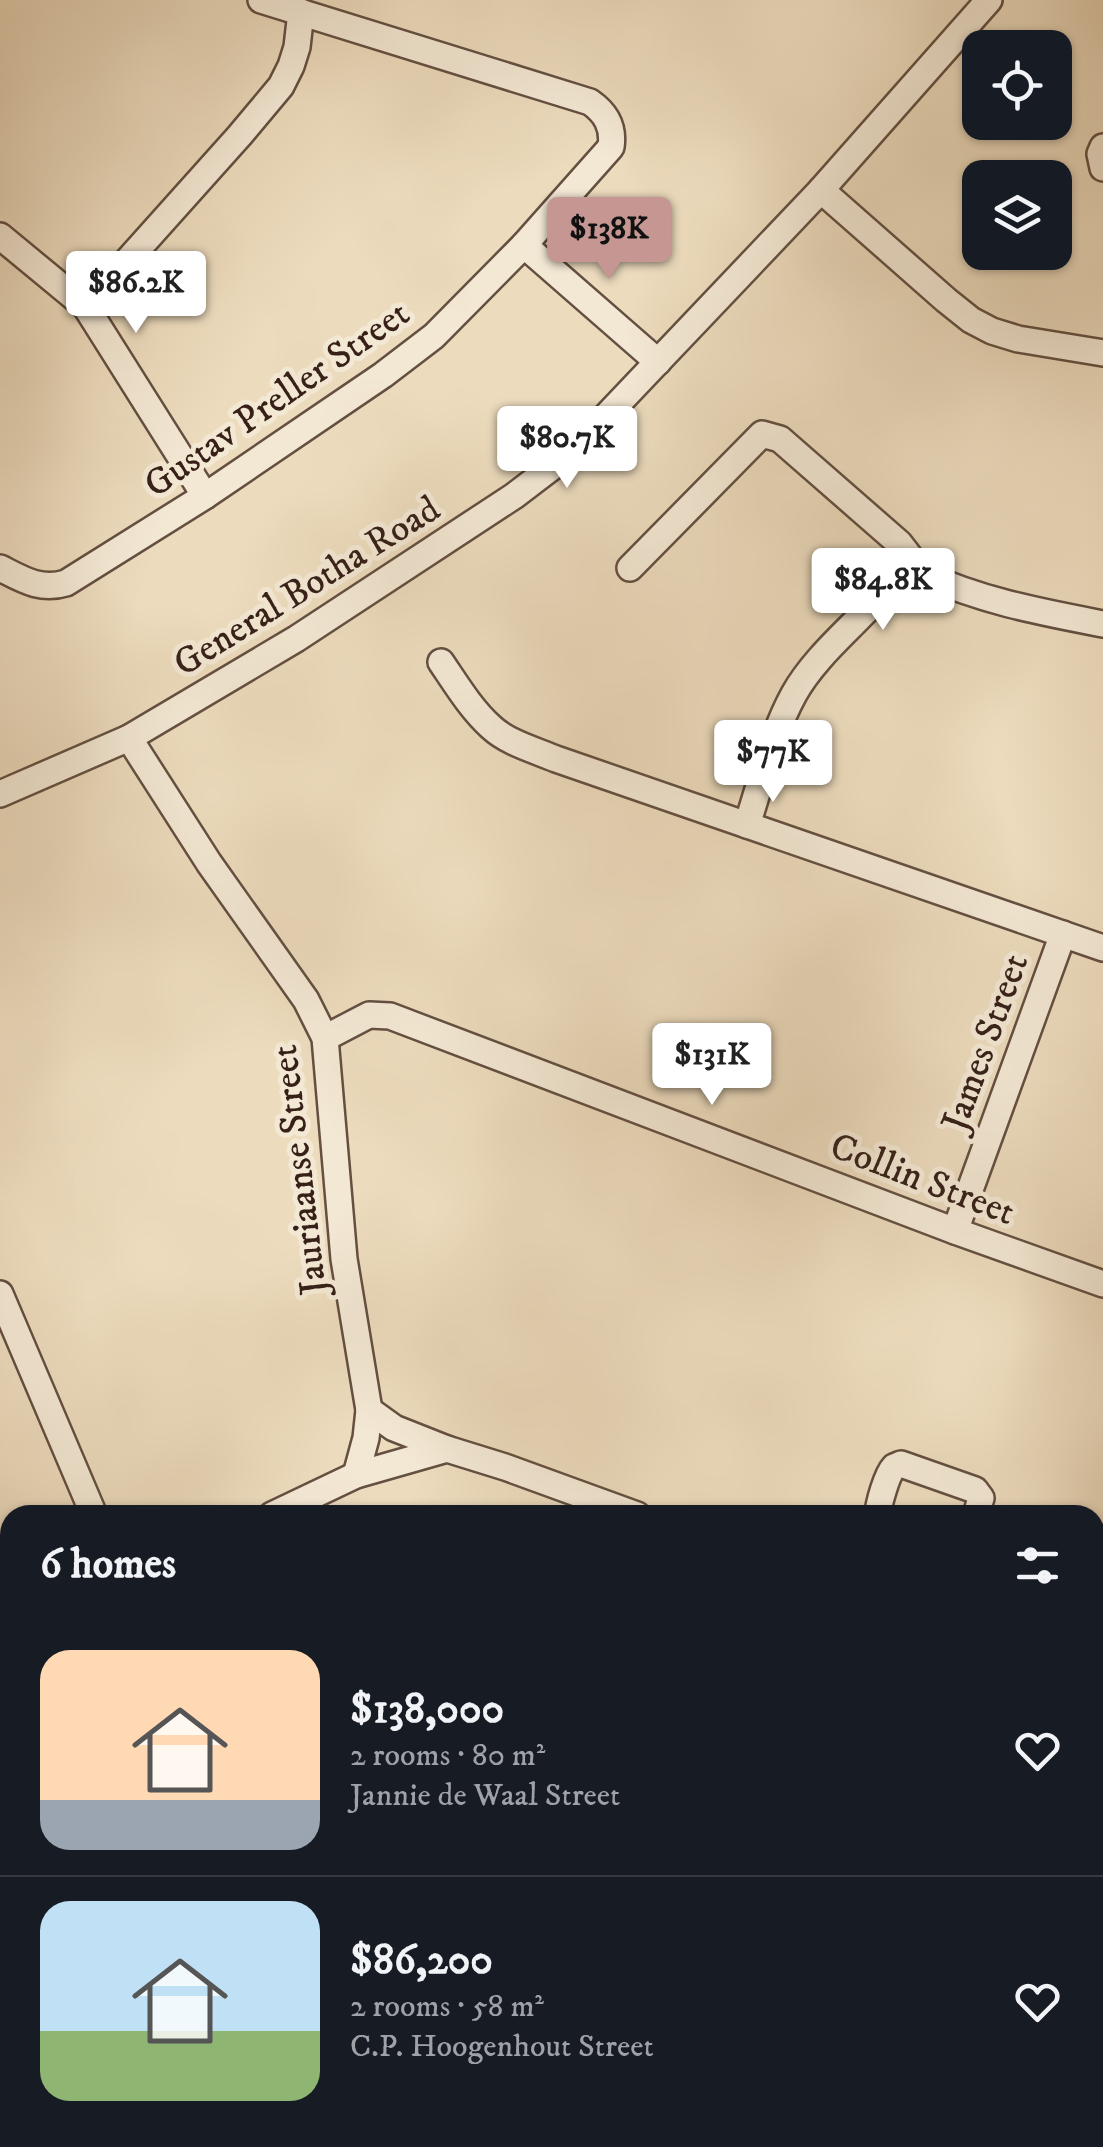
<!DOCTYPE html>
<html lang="en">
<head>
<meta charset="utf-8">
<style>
	body { margin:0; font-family:"IM FELL DW Pica",serif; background:#20242c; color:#f1f3f6; height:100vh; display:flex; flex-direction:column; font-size:38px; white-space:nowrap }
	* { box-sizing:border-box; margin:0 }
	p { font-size:32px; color:#9ea1a6 }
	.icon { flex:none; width:55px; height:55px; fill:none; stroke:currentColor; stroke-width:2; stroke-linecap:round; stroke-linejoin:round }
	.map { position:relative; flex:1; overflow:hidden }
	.side { position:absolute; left:0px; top:1505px; width:1105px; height:642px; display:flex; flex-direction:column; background:#171b24; border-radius:30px 30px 0 0; box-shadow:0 2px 8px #0004 }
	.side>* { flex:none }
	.tools { position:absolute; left:962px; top:30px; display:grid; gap:20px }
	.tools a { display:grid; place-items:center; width:110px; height:110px; border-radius:20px; background:#171b24; box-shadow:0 2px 8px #0004; font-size:50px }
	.price { position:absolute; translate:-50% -85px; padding:0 22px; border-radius:10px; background:#fff; color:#222; font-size:32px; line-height:65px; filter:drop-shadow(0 2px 5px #0008) }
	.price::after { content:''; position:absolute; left:50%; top:60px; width:30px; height:22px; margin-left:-15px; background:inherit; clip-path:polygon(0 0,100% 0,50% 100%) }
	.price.active { background:#c59692; color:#111 }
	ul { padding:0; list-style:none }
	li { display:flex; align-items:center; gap:30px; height:250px; padding:0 40px }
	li+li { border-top:2px solid #363941 }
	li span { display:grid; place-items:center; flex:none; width:280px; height:200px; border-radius:30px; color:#555 }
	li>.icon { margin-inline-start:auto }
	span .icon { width:120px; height:120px; fill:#fffc; stroke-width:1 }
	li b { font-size:42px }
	h2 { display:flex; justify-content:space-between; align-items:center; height:120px; padding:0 40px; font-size:42px }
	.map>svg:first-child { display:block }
	.building { fill:#e3a385; stroke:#362018; stroke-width:2.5 }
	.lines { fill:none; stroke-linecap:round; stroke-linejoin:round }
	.minor-casing { stroke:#644f41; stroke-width:30 }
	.minor { stroke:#f3e8d4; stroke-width:25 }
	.labels { text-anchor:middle; stroke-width:10; stroke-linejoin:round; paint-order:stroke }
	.street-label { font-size:38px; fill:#362018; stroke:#f3e8d4 }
</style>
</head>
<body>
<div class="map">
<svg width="1103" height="2147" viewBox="0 0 1103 2147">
	<rect width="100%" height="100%" fill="#ecdbbd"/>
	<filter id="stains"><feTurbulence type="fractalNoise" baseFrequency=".002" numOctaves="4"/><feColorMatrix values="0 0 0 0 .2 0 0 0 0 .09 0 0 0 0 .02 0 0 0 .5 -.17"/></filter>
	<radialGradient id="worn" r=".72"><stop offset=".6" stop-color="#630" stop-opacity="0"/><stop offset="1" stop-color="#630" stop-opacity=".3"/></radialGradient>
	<g class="building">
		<polygon points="358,2138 376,2138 384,2147 340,2147 345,2143 348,2146"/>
		<polygon points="538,2138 578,2138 575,2147 535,2147"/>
		<polygon points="829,2138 864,2138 873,2147 837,2147"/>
		<polygon points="1023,2138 1050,2138 1055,2147 1020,2147 1017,2141"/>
	</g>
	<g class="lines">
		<g class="minor-casing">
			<g id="minor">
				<polyline points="1103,147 1100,154 1103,168"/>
				<polyline points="821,190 946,300 971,320 992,331 1018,339 1103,353"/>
				<polyline points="0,236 86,307 205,496"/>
				<polyline points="524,245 658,362"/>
				<polyline points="86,307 240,135 281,86 291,66 297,47 301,12"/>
				<path d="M 0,568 C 22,579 40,591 66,583 L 205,496 L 383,375 L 434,336 L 524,245 L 611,147 C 614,127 606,113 590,102 L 261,0"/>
				<polyline points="630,568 762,434 780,439 899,543 923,574"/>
				<path d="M 441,662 C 456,684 471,709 491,727 C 508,743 535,750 556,759 L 1103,948"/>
				<polyline points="129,738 209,863 306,1000 325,1038 344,1259 369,1410 366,1438 356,1475"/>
				<polyline points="0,794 129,738 296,639 514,496 573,451 821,190 989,0"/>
				<path d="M 747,825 C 761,782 772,734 794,694 C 809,667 833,644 854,623 C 877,600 891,582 923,574 C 981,601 1041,612 1103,624"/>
				<polyline points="325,1038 369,1015 390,1016 955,1231 1103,1284"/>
				<polyline points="955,1231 1063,934"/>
				<polyline points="0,1294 94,1515"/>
				<polyline points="369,1410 394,1428 447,1449"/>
				<polyline points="272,1515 356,1475 447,1449 505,1467 637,1515"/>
				<path d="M 878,1515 C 878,1505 887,1474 894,1467 C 896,1466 899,1465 901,1464 L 975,1490 L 981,1498 L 976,1515"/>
				<polyline points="1095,1709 1103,1718"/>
				<polyline points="1095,1812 1103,1805"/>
				<polyline points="1095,1936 1103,1951"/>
				<polyline points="1095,1982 1103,1977"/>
				<polyline points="1095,2123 1103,2132"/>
				<polyline points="24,2138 54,2147"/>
				<polyline points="960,2138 969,2147"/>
				<polyline points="202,2147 205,2138"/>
			</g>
		</g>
		<use href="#minor" class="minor"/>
	</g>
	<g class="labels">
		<g class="street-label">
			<text transform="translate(276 398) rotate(-35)" y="13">Gustav Preller Street</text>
			<text transform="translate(306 585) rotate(-32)" y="13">General Botha Road</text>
			<text transform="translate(984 1042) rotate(-70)" y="13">James Street</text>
			<text transform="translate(298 1170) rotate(-97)" y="13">Jauriaanse Street</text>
			<text transform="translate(923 1178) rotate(21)" y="13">Collin Street</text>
		</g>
	</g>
	<rect width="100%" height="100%" filter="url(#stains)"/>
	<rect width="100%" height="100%" fill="url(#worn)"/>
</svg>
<div class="tools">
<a><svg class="icon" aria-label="locate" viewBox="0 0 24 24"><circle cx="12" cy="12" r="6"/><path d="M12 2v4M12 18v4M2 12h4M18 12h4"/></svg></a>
<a><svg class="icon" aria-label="layers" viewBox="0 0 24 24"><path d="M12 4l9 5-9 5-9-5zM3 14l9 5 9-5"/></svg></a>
</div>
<b class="price active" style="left:609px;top:282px">$138K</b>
<b class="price" style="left:136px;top:336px">$86.2K</b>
<b class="price" style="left:567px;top:491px">$80.7K</b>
<b class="price" style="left:883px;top:633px">$84.8K</b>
<b class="price" style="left:773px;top:805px">$77K</b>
<b class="price" style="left:712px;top:1108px">$131K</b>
<section class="side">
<h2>6 homes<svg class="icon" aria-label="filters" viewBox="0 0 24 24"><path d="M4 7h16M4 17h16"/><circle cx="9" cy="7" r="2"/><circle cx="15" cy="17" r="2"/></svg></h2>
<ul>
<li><span style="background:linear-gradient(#ffd9b3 75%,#9aa5b1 0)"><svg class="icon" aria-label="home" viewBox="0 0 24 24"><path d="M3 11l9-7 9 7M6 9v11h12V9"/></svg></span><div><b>$138,000</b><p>2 rooms · 80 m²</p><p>Jannie de Waal Street</p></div><svg class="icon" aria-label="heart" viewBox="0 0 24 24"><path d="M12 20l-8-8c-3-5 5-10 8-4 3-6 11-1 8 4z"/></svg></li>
<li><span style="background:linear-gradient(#bfe0f5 65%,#8fb573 0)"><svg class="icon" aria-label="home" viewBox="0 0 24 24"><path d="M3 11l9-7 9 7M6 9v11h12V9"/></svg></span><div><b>$86,200</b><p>2 rooms · 58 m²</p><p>C.P. Hoogenhout Street</p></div><svg class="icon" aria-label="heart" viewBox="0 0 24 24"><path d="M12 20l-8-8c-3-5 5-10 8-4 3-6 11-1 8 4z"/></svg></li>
</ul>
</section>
</div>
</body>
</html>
